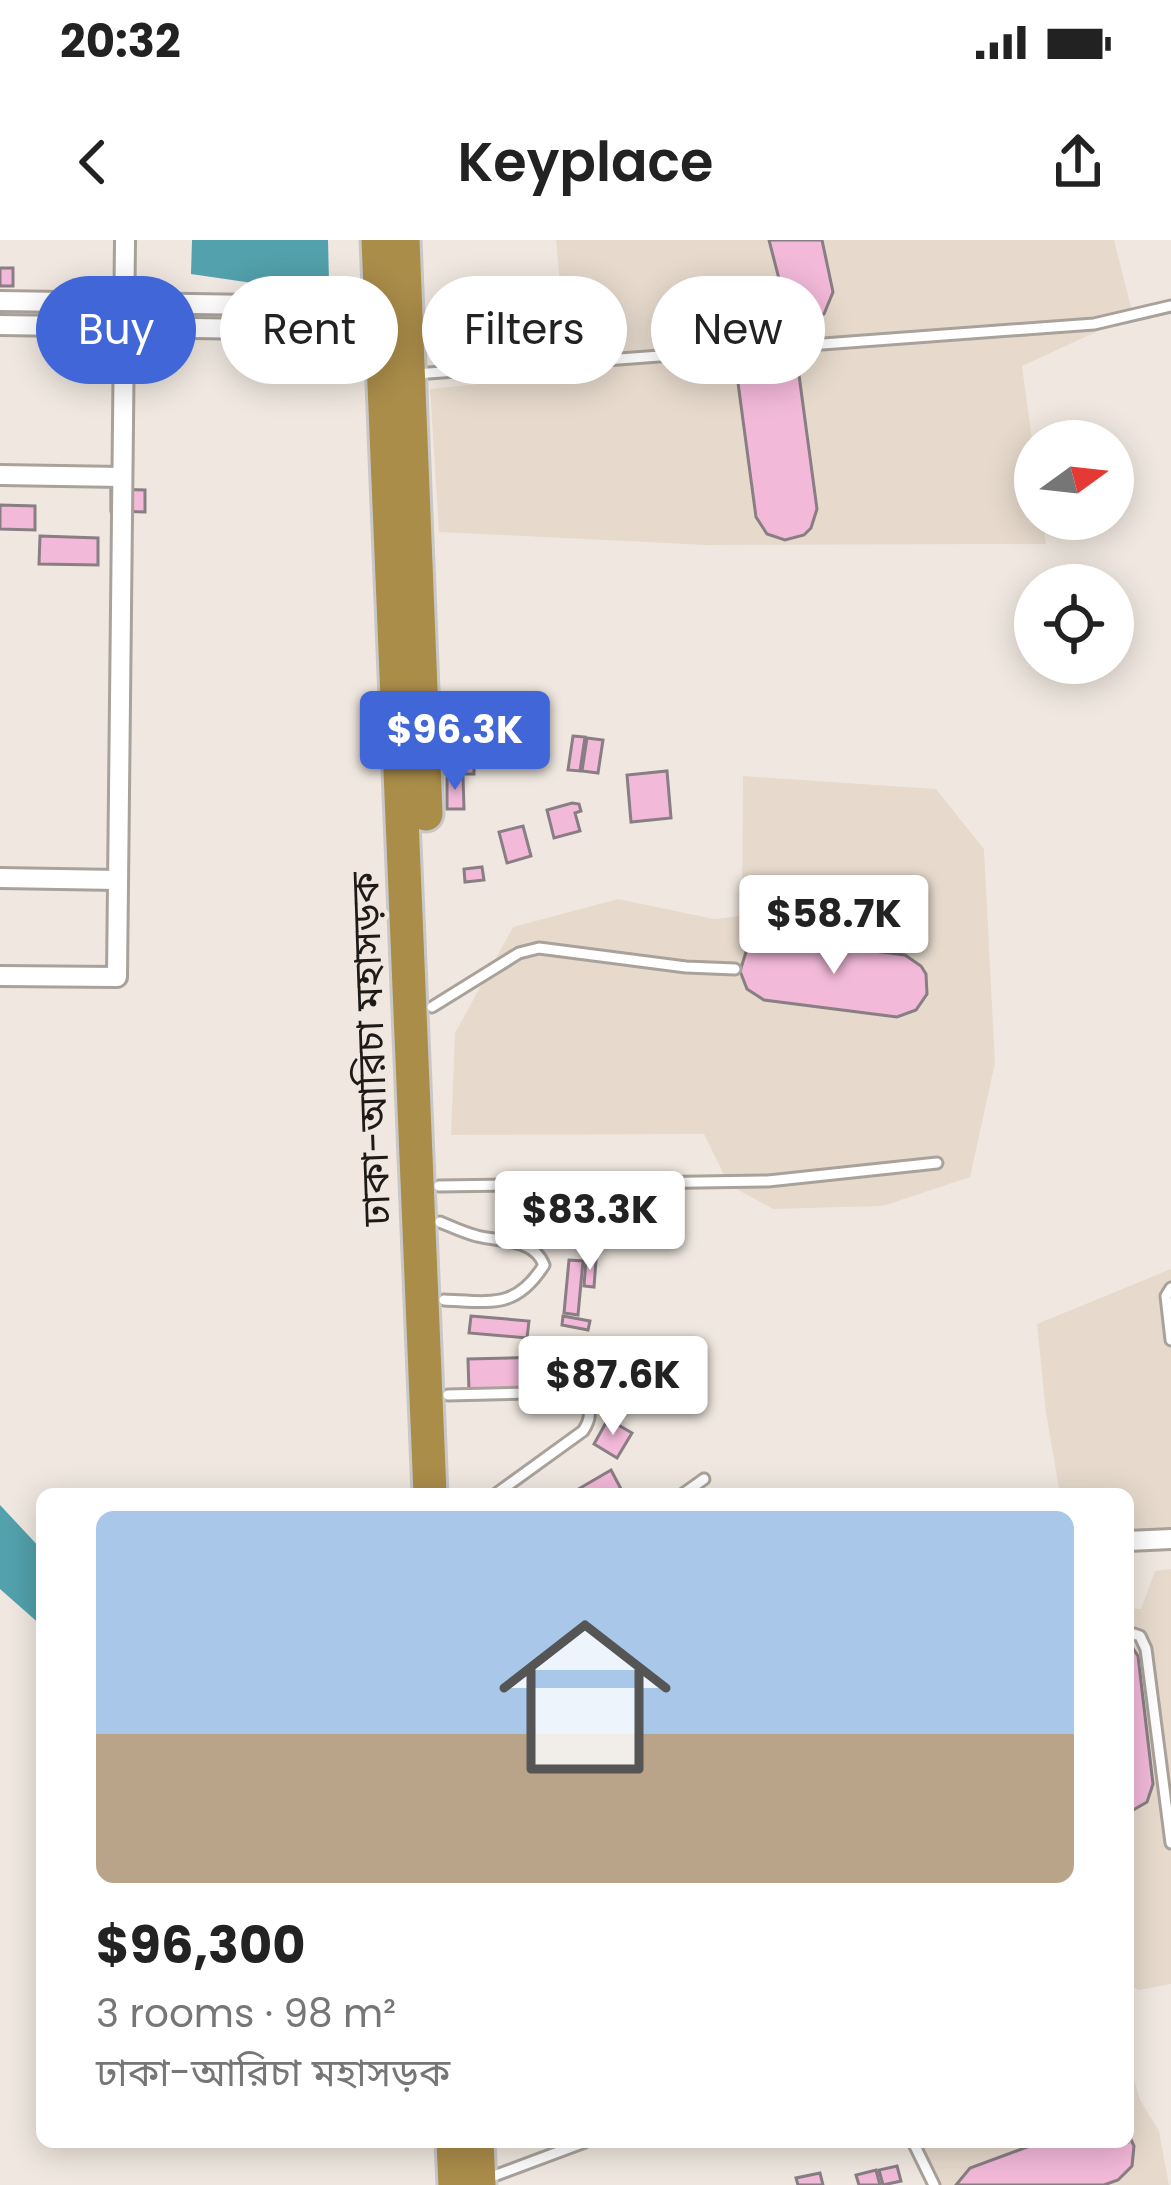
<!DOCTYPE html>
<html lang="en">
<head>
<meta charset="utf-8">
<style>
	body { margin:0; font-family:Poppins,"Noto Sans Bengali",sans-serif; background:#f6f6f6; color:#222; height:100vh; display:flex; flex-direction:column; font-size:45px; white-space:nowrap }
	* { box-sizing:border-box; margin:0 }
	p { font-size:39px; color:#767676 }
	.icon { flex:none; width:66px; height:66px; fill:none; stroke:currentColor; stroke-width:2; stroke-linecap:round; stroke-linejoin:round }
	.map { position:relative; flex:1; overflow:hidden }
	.sheet { position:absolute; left:36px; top:1248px; width:1098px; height:660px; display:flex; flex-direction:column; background:#fff; border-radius:18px; box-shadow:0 6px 30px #0003 }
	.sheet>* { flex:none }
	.guide { position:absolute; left:36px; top:36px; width:1101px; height:108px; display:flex; gap:24px }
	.needle { width:78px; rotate:75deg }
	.tools { position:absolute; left:1014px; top:180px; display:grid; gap:24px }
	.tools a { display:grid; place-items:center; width:120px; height:120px; border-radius:50%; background:#fff; box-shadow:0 6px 30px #0003; font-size:60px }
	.price { position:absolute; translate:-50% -102px; padding:0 27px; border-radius:12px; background:#fff; color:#222; font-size:39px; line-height:78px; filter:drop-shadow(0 3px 6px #0008) }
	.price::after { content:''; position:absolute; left:50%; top:72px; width:36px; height:27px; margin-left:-18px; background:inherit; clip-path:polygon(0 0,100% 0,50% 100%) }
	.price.current { background:#4066d8; color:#fff }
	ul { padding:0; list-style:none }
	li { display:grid; align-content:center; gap:24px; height:636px; padding:0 60px }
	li+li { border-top:3px solid #e0e0e0 }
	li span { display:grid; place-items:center; height:372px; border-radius:18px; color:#555 }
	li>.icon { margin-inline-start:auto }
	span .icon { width:216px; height:216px; fill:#fffc; stroke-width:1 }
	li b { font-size:51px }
	.chip { padding:0 42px; border-radius:54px; background:#fff; box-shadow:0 6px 30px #0003; font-size:42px; line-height:108px }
	.chip.current { background:#4066d8; color:#fff }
	.status { display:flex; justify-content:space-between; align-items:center; height:84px; padding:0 60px; background:#fff; direction:ltr }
	.status svg { height:33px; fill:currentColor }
	header { display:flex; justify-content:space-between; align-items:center; height:156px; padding:0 60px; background:#fff; font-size:54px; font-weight:600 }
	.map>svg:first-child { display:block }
	.built { fill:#e7dacd }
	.water { fill:#52a1ac }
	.building { fill:#f3b9d9; stroke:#887e83; stroke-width:3 }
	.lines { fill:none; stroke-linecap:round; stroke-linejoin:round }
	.lane-casing { stroke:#a9a29b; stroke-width:15 }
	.street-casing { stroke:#a9a29b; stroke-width:24 }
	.highway-casing { stroke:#c9c8c7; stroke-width:39 }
	.lane { stroke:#fff; stroke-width:9 }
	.street { stroke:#fff; stroke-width:18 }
	.highway { stroke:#ab8d4a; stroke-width:33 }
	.labels { text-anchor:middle; stroke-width:9; stroke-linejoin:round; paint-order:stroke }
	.street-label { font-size:39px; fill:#1d1a17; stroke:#f0e8e0 }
</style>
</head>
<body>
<div class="status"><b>20:32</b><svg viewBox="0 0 49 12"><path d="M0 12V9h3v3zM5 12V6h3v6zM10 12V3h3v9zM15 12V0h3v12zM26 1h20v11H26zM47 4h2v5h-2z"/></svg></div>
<header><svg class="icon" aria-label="back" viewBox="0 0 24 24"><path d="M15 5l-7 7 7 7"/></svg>Keyplace<svg class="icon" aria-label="share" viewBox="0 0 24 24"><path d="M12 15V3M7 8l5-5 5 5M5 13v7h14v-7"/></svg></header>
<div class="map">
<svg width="1171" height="1945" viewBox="0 0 1171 1945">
	<rect width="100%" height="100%" fill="#f0e8e0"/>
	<g class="built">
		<polygon points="556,0 1114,0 1133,75 1022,126 1035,222 1035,279 1043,279 1046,304 706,305 439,292 430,149 556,136 564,86"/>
		<polygon points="743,536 936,549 984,609 995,823 970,937 883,966 773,969 729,945 704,894 451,895 455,793 513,687 618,659 714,679 742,676"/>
		<polygon points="1171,1029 1171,1293 1128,1302 1128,1254 1060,1254 1046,1173 1037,1084"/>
		<polygon points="1171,1329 1171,1744 1139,1750 1128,1744 1128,1368 1141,1369 1155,1331"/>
		<polygon points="1128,1819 1140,1860 1159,1891 1169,1945 927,1945 906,1902 1128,1902"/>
	</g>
	<g class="water">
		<polygon points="192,0 328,0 329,42 288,48 191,34"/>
		<polygon points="0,1265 42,1310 42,1386 0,1349"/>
	</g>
	<g class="building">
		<polygon points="769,0 822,0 833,52 824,74 801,79 787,70"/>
		<rect x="0" y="28" width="13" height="18"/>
		<polygon points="770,111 789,118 799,135 817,269 811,288 804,295 785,300 767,294 756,277 738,143 744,124 760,113"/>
		<polygon points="111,249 145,250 145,272 111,271"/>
		<polygon points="0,265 35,266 35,290 0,289"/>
		<polygon points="40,296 98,298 98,325 39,324"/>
		<polygon points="573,496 585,497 580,531 568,530"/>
		<polygon points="587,498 603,500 598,533 582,531"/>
		<rect x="446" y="501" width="28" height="33"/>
		<polygon points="667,531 671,578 631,582 627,535"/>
		<polygon points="463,537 464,569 447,569 447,538"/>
		<polygon points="572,563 579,564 581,571 575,573 580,591 554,598 547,570"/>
		<polygon points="523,586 531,616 507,623 499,592"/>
		<polygon points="482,627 484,640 465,642 464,629"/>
		<polygon points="771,698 905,715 921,726 926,734 927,754 916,770 897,777 764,760 747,749 740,731 746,712 752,705"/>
		<polygon points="586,1019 596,1020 594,1047 584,1046"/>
		<polygon points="569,1020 583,1021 578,1075 564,1073"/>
		<polygon points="471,1076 529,1081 527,1098 469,1093"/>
		<polygon points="563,1076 590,1081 588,1090 562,1085"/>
		<polygon points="609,1103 610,1146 585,1147 584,1104"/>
		<polygon points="581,1116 581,1150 469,1152 468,1119"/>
		<polygon points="591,1150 615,1150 615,1164 590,1164"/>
		<polygon points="608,1179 632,1193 617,1218 594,1204"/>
		<polygon points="611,1230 621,1249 612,1254 570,1254"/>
		<polygon points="1128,1401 1138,1416 1153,1544 1147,1562 1128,1573"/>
		<polygon points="1128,1893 1134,1906 1132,1926 1118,1940 1104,1945 956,1945 970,1928 1041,1902 1128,1902"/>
		<polygon points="897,1926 901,1941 883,1945 879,1930"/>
		<polygon points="876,1930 880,1945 859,1945 856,1935"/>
		<polygon points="820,1933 823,1945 798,1945 796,1938"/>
	</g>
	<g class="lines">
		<g class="lane-casing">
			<g id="lane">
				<polyline points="415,134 1094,84 1171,66"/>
				<polyline points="432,767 519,713 539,708 686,727 735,729"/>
				<polyline points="439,946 768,941 937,923"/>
				<path d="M 440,982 C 452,987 464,993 477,996 C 500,1002 534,998 544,1025 C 516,1069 492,1062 444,1060"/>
				<polyline points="1171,1048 1166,1056 1171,1100"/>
				<path d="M 448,1155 L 569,1152 L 579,1154 C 591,1167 593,1176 583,1191 L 496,1254"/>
				<polyline points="683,1254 704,1239"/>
				<polyline points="1128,1392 1140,1396 1146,1409 1171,1603"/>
				<polyline points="913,1902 934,1945"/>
				<polyline points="483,1940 585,1902"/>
			</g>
		</g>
		<g class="street-casing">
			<g id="street">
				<polyline points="0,61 381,67"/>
				<polyline points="0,85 382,91"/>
				<polyline points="0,235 122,237"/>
				<polyline points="0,638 118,640"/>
				<polyline points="0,736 117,737 125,0"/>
				<polyline points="1128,1301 1171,1299"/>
			</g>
		</g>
		<g class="highway-casing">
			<g id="highway">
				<polyline points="378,0 430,1254"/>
				<polyline points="403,0 426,574"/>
				<polyline points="453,1902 455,1945"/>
				<polyline points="477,1902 479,1945"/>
			</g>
		</g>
		<use href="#lane" class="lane"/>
		<use href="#street" class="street"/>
		<use href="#highway" class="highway"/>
	</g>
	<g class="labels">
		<g class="street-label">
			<text transform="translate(370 809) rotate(-92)" y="14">ঢাকা-আরিচা মহাসড়ক</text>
		</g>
	</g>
</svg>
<div class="tools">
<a><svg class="needle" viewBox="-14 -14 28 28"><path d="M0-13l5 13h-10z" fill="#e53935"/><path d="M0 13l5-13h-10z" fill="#767676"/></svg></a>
<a><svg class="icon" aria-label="locate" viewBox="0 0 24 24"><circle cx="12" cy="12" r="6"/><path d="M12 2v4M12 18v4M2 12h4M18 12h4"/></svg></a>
</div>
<b class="price current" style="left:455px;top:553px">$96.3K</b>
<b class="price" style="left:834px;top:737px">$58.7K</b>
<b class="price" style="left:590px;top:1033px">$83.3K</b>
<b class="price" style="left:613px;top:1198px">$87.6K</b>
<div class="guide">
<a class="chip current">Buy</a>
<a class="chip">Rent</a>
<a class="chip">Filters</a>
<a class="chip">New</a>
</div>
<section class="sheet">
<ul>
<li><span style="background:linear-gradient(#a9c7e8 60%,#b9a48a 0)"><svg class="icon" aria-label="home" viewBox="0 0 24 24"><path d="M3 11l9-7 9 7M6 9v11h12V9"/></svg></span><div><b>$96,300</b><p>3 rooms · 98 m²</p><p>ঢাকা-আরিচা মহাসড়ক</p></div></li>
</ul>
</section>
</div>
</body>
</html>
